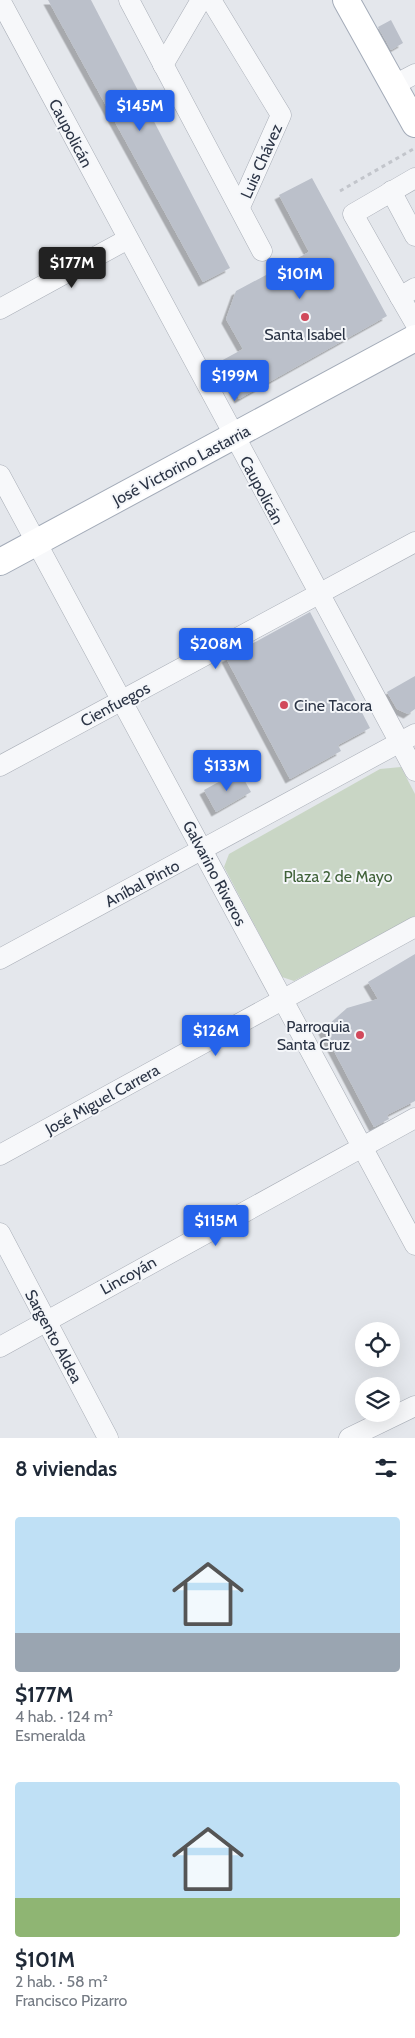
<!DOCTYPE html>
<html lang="es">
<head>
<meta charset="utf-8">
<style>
	body { margin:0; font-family:Cabin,sans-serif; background:#f6f6f7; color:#1f2937; height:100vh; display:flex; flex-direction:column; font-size:19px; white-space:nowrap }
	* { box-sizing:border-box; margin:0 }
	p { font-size:16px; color:#747a83 }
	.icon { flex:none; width:28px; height:28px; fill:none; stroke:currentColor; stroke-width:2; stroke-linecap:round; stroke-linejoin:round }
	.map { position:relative; height:1438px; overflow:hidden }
	.side { display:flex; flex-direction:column; background:#fff; flex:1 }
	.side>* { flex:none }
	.buttons { position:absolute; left:355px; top:1322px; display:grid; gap:10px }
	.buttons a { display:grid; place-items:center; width:45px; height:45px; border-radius:50%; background:#fff; box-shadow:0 5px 20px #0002; font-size:25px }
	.price { position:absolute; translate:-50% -42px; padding:0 11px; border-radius:5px; background:#2563eb; color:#fff; font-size:16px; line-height:32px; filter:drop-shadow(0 1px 2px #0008) }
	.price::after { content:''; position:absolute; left:50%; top:30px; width:15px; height:11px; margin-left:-8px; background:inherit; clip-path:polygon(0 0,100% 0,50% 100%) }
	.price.active { background:#222; color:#fff }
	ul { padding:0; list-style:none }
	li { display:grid; align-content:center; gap:10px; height:265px; padding:0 15px }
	li span { display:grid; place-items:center; height:155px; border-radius:5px; color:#555 }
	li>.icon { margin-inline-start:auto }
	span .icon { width:90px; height:90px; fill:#fffc; stroke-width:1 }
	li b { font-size:21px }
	h2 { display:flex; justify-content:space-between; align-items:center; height:60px; padding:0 15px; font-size:21px }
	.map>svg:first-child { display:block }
	.green { fill:#c9d6c5 }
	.building { fill:#bbc0ca; filter:url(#shadow) }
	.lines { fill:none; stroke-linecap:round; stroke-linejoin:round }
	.minor-casing { stroke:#a9aeb7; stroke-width:21 }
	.major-casing { stroke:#a3abb8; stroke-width:28 }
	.path { stroke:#c2c5cb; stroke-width:3; stroke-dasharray:4 4; stroke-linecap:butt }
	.minor { stroke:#f7f8fa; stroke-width:20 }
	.major { stroke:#fff; stroke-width:26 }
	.poi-dot { fill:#d1495b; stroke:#f4f6f9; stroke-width:2 }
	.labels { text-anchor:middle; stroke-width:4; stroke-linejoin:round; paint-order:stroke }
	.street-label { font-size:16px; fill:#2b3445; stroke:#f4f6f9 }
	.poi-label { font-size:16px; fill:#2b3445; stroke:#f4f6f9 }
	.park-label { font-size:16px; fill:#3f6138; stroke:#f4f6f9 }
</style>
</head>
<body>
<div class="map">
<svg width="415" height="1438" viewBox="0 0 415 1438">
	<defs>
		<filter id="shadow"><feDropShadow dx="-4.5" dy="4.5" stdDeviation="0" flood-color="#0004"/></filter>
	</defs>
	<rect width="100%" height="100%" fill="#e4e7ec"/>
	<polygon class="green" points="401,767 415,794 415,916 294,981 282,977 224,867 229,854 380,769"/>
	<g class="building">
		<polygon points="48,0 91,0 230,268 203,282"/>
		<polygon points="391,20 403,43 391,50 378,27"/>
		<polygon points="312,178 387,316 239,399 219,362 243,349 226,319 236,291 309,252 279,195"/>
		<polygon points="310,612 370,728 338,745 341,751 290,779 226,658"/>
		<polygon points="415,676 415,709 408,714 397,709 387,692"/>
		<polygon points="241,774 251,792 216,812 204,790 224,779 226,782"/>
		<polygon points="415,954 415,1101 387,1115 389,1119 374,1127 323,1030 347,1008 378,999 368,982"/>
	</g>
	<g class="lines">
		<g class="minor-casing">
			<g id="minor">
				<polyline points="0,0 415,771"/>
				<polyline points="129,0 262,251"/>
				<polyline points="211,0 281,115 240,207"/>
				<polyline points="163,65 201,0"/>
				<polyline points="394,85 415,74"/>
				<polyline points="415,178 353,214 400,297 415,288"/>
				<polyline points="391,191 415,236"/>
				<polyline points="400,297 415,323"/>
				<polyline points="0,309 128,239"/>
				<polyline points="0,475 415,1245"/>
				<polyline points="0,766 415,542"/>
				<polyline points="0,959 415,734"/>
				<polyline points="0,1155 415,927"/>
				<polyline points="0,1233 108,1438"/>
				<polyline points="0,1347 415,1118"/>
				<polyline points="349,1438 415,1406"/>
			</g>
		</g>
		<g class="major-casing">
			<g id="major">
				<polyline points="346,0 415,124"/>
				<polyline points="0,562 415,338"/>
			</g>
		</g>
		<polyline class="path" points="340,191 415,148"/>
		<use href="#minor" class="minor"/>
		<use href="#major" class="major"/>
	</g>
	<g class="poi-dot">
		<circle cx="305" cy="317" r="5"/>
		<circle cx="284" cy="705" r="5"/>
		<circle cx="360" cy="1035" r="5"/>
	</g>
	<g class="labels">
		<g class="street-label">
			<text transform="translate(71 133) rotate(62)" y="6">Caupolicán</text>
			<text transform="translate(261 161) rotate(-66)" y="6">Luis Chávez</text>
			<text transform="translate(181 465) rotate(-28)" y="6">José Victorino Lastarria</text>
			<text transform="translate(262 490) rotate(62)" y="6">Caupolicán</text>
			<text transform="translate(115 704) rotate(-28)" y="6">Cienfuegos</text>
			<text transform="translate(215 873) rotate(62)" y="6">Galvarino Riveros</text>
			<text transform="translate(142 883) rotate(-28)" y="6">Aníbal Pinto</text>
			<text transform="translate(102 1099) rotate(-29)" y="6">José Miguel Carrera</text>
			<text transform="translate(128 1275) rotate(-29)" y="6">Lincoyán</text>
			<text transform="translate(54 1336) rotate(62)" y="6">Sargento Aldea</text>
		</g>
		<g class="poi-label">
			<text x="305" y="340">Santa Isabel</text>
			<text x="294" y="711" text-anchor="start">Cine Tacora</text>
			<text x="350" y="1032" text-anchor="end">Parroquia<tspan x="350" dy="18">Santa Cruz</tspan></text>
		</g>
		<g class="park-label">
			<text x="338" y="882">Plaza 2 de Mayo</text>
		</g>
	</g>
</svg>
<div class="buttons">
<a><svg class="icon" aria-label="locate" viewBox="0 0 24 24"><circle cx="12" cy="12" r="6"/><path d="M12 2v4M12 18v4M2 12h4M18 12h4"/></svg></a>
<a><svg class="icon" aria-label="layers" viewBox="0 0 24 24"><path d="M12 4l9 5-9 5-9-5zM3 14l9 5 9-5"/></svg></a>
</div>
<b class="price" style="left:140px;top:132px">$145M</b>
<b class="price active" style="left:72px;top:289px">$177M</b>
<b class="price" style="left:300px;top:300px">$101M</b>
<b class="price" style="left:235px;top:402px">$199M</b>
<b class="price" style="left:216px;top:670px">$208M</b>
<b class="price" style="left:227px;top:792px">$133M</b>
<b class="price" style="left:216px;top:1057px">$126M</b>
<b class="price" style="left:216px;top:1247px">$115M</b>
</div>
<section class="side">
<h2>8 viviendas<svg class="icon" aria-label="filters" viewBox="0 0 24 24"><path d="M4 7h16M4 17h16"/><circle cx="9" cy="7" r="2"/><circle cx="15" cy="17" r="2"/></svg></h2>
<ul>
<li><span style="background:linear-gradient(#bfe0f5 75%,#9aa5b1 0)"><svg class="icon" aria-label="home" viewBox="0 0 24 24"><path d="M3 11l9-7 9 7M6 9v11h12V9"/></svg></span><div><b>$177M</b><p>4 hab. · 124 m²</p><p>Esmeralda</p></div></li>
<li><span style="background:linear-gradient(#bfe0f5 75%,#8fb573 0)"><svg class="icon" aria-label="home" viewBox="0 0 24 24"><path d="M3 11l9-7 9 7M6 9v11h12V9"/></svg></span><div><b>$101M</b><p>2 hab. · 58 m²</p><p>Francisco Pizarro</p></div></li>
</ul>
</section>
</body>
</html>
